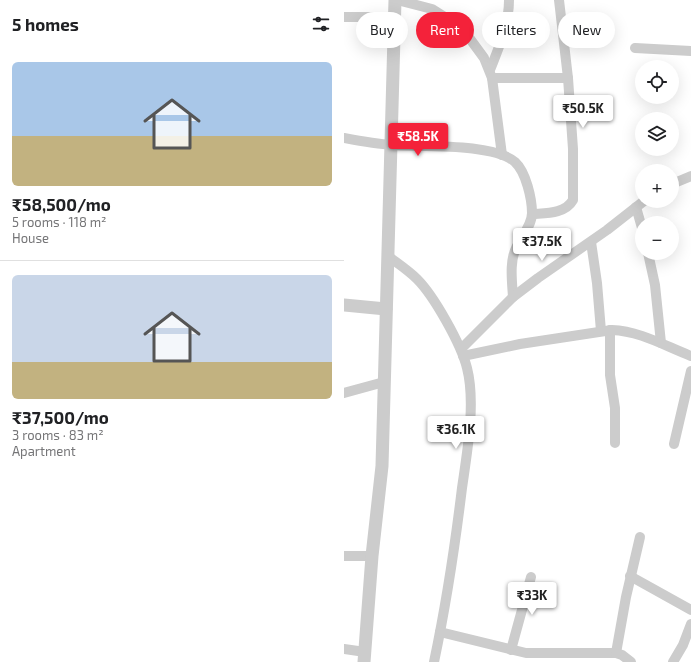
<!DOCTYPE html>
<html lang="en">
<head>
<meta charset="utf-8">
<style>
	body { margin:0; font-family:"Exo 2",sans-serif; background:#f6f6f6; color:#202124; height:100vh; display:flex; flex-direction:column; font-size:15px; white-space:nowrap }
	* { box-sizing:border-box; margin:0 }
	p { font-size:13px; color:#757577 }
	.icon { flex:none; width:22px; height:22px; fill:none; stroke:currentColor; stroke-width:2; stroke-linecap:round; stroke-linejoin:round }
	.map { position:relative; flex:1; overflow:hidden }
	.drawer { display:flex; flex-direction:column; background:#fff; width:344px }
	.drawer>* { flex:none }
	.top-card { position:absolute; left:12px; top:12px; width:275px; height:36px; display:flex; gap:8px }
	.fabs { position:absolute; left:291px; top:60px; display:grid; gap:8px }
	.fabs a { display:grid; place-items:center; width:44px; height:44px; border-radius:50%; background:#fff; box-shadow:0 4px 16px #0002; font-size:20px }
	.price { position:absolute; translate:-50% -34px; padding:0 9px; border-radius:4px; background:#fff; color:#222; font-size:13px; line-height:26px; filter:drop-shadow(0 1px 2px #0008) }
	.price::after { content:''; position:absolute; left:50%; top:24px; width:12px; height:9px; margin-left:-6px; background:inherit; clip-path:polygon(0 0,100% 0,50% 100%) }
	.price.selected { background:#f4223a; color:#fff }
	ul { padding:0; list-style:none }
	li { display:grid; align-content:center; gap:8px; height:212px; padding:0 12px }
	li+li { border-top:1px solid #e0e0e0 }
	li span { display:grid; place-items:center; height:124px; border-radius:6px; color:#555 }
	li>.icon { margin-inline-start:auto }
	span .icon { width:72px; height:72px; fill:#fffc; stroke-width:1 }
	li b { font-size:17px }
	h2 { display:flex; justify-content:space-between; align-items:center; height:48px; padding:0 12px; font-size:17px }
	.chip { padding:0 14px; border-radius:18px; background:#fff; box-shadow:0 4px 16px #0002; font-size:14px; line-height:36px }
	.chip.selected { background:#f4223a; color:#fff }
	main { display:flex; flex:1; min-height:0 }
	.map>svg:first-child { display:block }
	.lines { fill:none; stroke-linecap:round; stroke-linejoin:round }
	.minor { stroke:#ccc; stroke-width:10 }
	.tertiary { stroke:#ccc; stroke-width:13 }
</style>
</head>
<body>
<main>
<section class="drawer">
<h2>5 homes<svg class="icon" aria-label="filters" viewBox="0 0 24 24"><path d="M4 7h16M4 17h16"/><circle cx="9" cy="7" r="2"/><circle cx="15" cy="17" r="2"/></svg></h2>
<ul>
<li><span style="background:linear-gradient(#a9c7e8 60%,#c2b280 0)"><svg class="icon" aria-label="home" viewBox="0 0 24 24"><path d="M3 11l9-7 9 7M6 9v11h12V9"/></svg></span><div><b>₹58,500/mo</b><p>5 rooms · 118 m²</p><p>House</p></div></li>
<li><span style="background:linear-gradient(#c9d6e8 70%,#c2b280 0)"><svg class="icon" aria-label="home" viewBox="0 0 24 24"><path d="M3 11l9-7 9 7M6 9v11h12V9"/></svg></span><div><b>₹37,500/mo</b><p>3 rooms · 83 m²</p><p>Apartment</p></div></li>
</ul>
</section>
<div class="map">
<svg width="347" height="662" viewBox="0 0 347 662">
	<rect width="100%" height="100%" fill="#fff"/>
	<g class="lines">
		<g class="minor">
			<polyline points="53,0 88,9 107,21 121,32 140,58 148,78 158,155"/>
			<polyline points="0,17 49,17"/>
			<polyline points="291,48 347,51"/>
			<path d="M 146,70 C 155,47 165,25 165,0"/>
			<polyline points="148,78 224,78"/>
			<path d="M 0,138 C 16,141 32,144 48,145 C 79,147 149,143 171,162 C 182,172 188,199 188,213 C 188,225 178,236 173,246 C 165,260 168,281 169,297"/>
			<polyline points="328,184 347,176"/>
			<polyline points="292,207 298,228"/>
			<path d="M 189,214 C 202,213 221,214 229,200 L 229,149 L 224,78 L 215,0"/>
			<polyline points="247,242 253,283 257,331"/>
			<polyline points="304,253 311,285 317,343"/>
			<path d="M 44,256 C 53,263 64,270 73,279 C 90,296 117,344 123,368 C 132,403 123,453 118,488 C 111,546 102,605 90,662"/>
			<polyline points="266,330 266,375 271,408 271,443"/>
			<polyline points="117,349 169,297 194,278 263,230 300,201"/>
			<path d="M 119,356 L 176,344 L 268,330 C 296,331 321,346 347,356"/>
			<polyline points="0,393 40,382"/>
			<polyline points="330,444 347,371"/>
			<polyline points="0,556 28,556"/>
			<polyline points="286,576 347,610"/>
			<polyline points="96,632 182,653 272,653 278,655 287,662"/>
			<polyline points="0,649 21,652"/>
			<polyline points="167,650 187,577"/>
			<polyline points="272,653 282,597 296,537"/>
			<polyline points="329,662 339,645 347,624"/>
		</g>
		<g class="tertiary">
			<polyline points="0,305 42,309"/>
			<polyline points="20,662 28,556 38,466 51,0"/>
		</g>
	</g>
</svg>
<div class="fabs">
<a><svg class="icon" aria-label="locate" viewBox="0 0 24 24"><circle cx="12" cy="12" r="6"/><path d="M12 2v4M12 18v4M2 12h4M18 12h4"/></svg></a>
<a><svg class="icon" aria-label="layers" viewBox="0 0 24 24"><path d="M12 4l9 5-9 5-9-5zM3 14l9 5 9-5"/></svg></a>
<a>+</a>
<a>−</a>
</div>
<b class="price" style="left:239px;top:129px">₹50.5K</b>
<b class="price selected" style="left:74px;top:157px">₹58.5K</b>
<b class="price" style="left:198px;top:262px">₹37.5K</b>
<b class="price" style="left:112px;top:450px">₹36.1K</b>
<b class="price" style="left:188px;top:616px">₹33K</b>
<div class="top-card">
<a class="chip">Buy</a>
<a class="chip selected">Rent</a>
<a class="chip">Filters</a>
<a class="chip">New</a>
</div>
</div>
</main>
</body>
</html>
